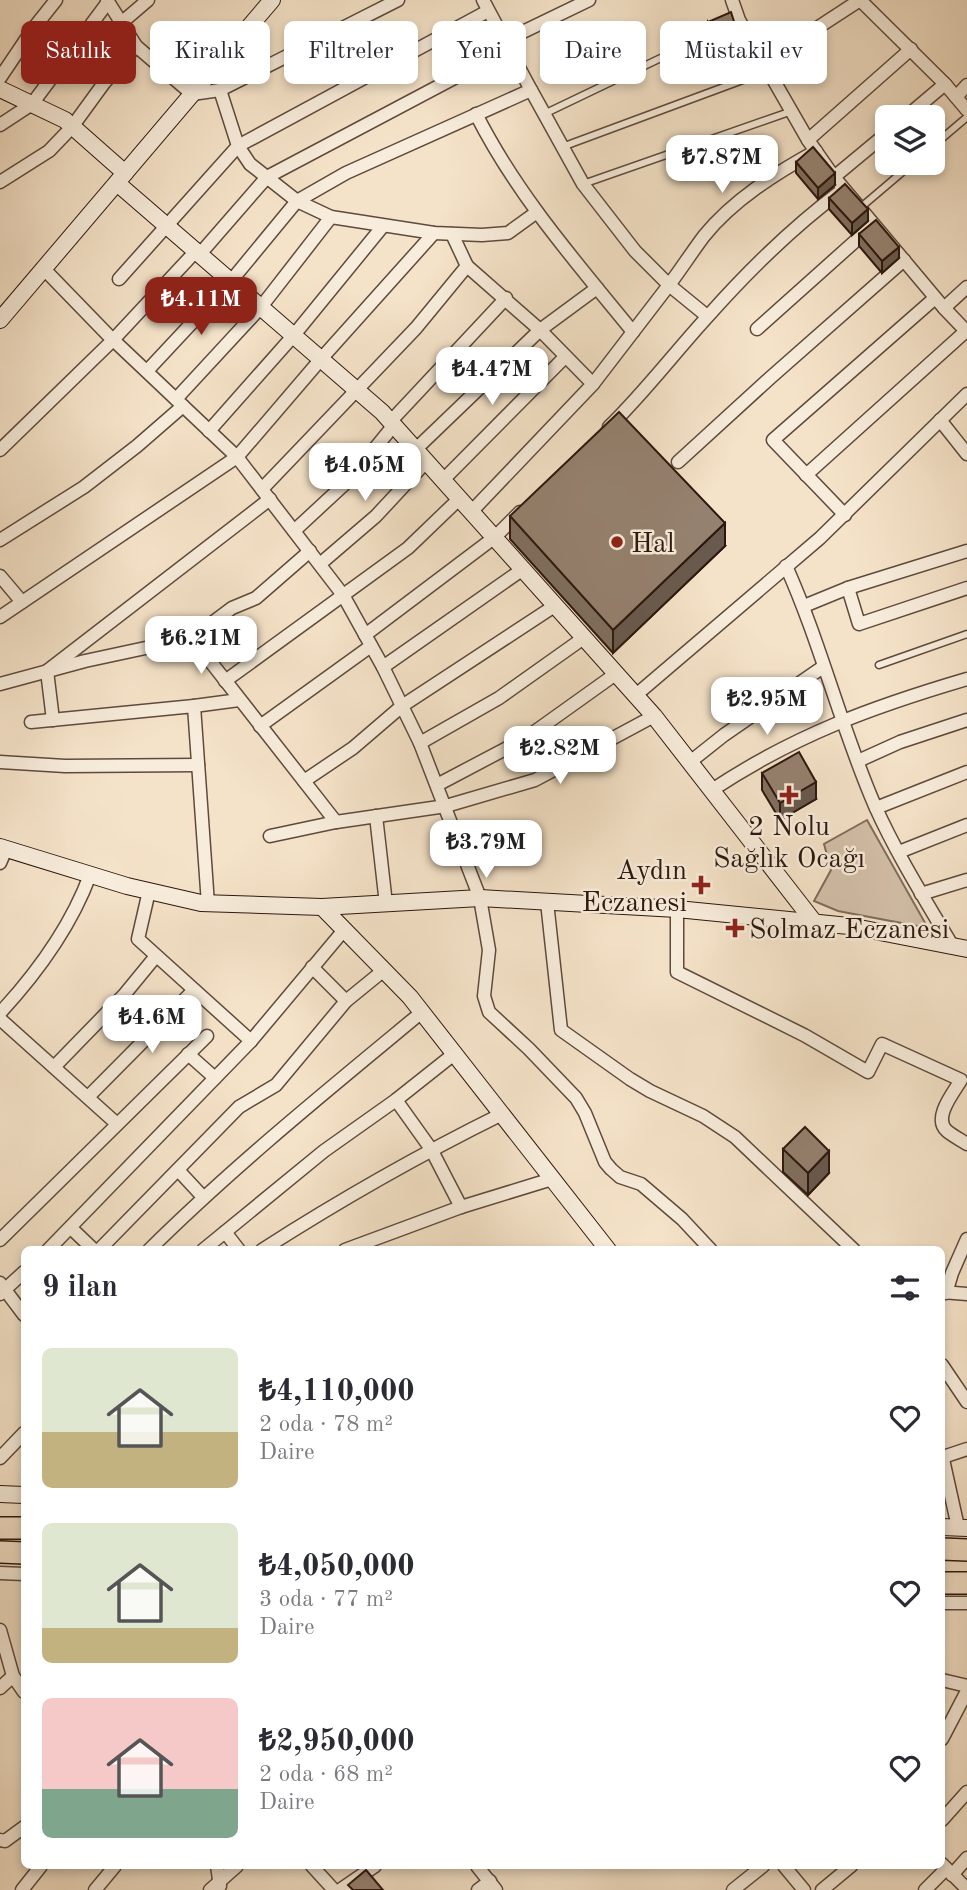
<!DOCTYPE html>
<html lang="tr">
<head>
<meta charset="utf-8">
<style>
	body { margin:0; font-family:"Old Standard TT",serif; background:#f2f2f3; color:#2b2b33; height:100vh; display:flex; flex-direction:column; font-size:26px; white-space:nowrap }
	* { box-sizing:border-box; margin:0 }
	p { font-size:23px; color:#7c7c81 }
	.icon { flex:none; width:38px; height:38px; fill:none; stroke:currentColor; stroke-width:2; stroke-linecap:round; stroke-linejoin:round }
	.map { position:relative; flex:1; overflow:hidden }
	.details { position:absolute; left:21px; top:1246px; width:924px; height:623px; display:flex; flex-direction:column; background:#fff; border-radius:10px; box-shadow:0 4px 10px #0003 }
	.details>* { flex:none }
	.banner { position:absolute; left:21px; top:21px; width:926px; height:63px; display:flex; gap:14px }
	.controls { position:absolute; left:875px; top:105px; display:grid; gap:14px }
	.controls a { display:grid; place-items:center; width:70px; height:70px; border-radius:10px; background:#fff; box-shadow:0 4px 10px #0003; font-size:35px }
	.price { position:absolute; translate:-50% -60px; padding:0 16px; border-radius:14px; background:#fff; color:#222; font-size:23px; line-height:46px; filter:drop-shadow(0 2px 4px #0008) }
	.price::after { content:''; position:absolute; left:50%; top:42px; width:21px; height:16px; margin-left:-10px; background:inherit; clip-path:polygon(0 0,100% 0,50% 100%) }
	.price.on { background:#8f2418; color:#fff }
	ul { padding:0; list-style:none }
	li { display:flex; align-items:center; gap:21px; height:175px; padding:0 21px }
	li span { display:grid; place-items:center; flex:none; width:196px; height:140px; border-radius:10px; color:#555 }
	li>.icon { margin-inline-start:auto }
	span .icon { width:84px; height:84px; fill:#fffc; stroke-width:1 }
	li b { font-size:30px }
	h2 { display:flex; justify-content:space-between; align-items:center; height:84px; padding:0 21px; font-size:30px }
	.tag { padding:0 24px; border-radius:10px; background:#fff; box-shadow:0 4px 10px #0003; font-size:24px; line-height:63px }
	.tag.on { background:#8f2418; color:#fff }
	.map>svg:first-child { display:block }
	.green { fill:#d3c0a9; stroke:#806c5c; stroke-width:2 }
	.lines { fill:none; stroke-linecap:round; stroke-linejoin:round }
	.lane-casing { stroke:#5e4a3d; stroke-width:9 }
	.street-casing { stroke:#5e4a3d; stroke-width:15 }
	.secondary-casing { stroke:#2c170e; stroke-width:18 }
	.highway-casing { stroke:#2c170e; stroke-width:24 }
	.lane { stroke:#f8eddc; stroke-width:6 }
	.street { stroke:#f8eddc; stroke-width:12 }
	.secondary { stroke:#f8eddc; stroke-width:16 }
	.highway { stroke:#f5e3c9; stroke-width:21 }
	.wall { fill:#806f5f; stroke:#2c170e; stroke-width:2 }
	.shaded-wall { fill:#685a4e; stroke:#2c170e; stroke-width:2 }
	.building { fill:#95816f; stroke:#2c170e; stroke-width:2 }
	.poi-dot { fill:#8f2418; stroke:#f8eddc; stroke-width:2.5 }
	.labels { text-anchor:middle; stroke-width:5; stroke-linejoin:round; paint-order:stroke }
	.poi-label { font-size:28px; fill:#2c170e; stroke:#f8eddc; text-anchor:start }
</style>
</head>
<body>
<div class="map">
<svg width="967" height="1890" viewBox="0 0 967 1890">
	<rect width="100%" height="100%" fill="#f5e3c9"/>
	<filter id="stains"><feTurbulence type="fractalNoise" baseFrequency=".00286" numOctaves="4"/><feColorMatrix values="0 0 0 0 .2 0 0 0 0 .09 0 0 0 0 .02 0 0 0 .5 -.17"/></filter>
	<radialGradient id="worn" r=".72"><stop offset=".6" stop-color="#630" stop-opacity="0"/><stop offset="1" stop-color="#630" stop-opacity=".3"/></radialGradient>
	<polygon class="green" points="867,820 928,928 838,911 814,901 831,870 824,844"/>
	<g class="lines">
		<g class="lane-casing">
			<g id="lane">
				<polyline points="544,114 713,33"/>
				<polyline points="933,146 967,117"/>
				<polyline points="562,147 767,71"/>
				<polyline points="583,184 792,111"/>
				<polyline points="860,208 913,163"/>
				<polyline points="879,665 967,634"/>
			</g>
		</g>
		<g class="street-casing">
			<g id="street">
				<polyline points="107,0 136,46 192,94 220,90 398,0"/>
				<polyline points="732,0 739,20 808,140 834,177 944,308 967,332"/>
				<polyline points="488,11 238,146 250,164 297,201 331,217 434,233 482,235 508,233 537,212"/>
				<polyline points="120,24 148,0"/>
				<polyline points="504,41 589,0"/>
				<polyline points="765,62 860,0 945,84 967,110"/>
				<polyline points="0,78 33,29 56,0"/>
				<path d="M 531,90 L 583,184 L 635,251 L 669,285 C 681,269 692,252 704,236 C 733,200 776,173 816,151"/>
				<polyline points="956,97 967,85"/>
				<path d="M 476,114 C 517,195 576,262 633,332"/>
				<polyline points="906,117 945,84"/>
				<polyline points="0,125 32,104 108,2"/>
				<polyline points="808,140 911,49"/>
				<polyline points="834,177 887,133"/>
				<polyline points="0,182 49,151 72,127 104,83 136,46"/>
				<polyline points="452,234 467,266"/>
				<polyline points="200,254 267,177 509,49 483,0"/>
				<polyline points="44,269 108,335 237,457 343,595 383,667 420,743 480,898 489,950 484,996 489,1012 529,1049 576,1098 585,1113 605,1162 611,1169 620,1177 641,1184 682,1219 711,1250"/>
				<polyline points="119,279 238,146 220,90"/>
				<polyline points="944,308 967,287"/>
				<polyline points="757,329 871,227"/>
				<polyline points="147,371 231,281 297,201 346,173 531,90 509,49"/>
				<polyline points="593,384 669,285 707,316"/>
				<polyline points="176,399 261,307 331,217"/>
				<polyline points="940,420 967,454"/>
				<polyline points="391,421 506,298"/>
				<path d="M 609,427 C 645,392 675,352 709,315 C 749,270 793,227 841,191"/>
				<polyline points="209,431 294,335 383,226"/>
				<polyline points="416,449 540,330 597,288"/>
				<polyline points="0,450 113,340 196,251"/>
				<polyline points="678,462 770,378 904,260"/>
				<polyline points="806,475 966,331"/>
				<polyline points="443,480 565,357"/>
				<polyline points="262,489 416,328 467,266 540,330 593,384 472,511"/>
				<polyline points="845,515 773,440 935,298"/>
				<polyline points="294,531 349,480 394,425"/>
				<polyline points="0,540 84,487 137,446 183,406"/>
				<polyline points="320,564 376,516 427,461"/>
				<path d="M 786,566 C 821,644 841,728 875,806 C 897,855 926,901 953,947"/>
				<polyline points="0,576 22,602"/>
				<polyline points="848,588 859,624 967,588"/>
				<polyline points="804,606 848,588 967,551"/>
				<polyline points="0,617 237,457 321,359 434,233"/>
				<polyline points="365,635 495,537 520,512"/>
				<polyline points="192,638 232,608 256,598 310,551"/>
				<polyline points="383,667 523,569"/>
				<polyline points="225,681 408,548 460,498"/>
				<polyline points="0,684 85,661 192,638 336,822 270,836"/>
				<polyline points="636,695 820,538 967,394"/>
				<polyline points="194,706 239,700"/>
				<polyline points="53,720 47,671 270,499"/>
				<polyline points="31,722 194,706 208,904"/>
				<polyline points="260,726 371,646"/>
				<polyline points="420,743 499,698 585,637"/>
				<polyline points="858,761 900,742 967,720"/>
				<polyline points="0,762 65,766 198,765"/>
				<polyline points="690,762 724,735 823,667"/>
				<polyline points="304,781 353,748 402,706 556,605"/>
				<polyline points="437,785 526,738 617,673"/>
				<path d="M 712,790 C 795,735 872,707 967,679"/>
				<polyline points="876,808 967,772"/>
				<polyline points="376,816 386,904"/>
				<polyline points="336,822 446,806 535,780 654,716"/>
				<polyline points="899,852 967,825"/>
				<polyline points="0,863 6,849"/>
				<polyline points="149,891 138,939 251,1041"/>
				<polyline points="921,894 967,880"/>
				<polyline points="547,902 561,1030 630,1079 650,1091 703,1116 735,1137 854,1250"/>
				<path d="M 677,909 L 677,972 L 804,1035 L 868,1072 L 882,1044 L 961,1080 C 954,1092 932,1118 947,1131 C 953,1136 961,1140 967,1144"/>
				<polyline points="312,967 346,1001"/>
				<path d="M 0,1013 C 37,973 71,926 90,875"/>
				<polyline points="0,1019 116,1123"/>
				<polyline points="188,1054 215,1078"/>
				<polyline points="54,1067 124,995 156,956"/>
				<polyline points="88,1097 194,990"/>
				<polyline points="396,1100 431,1149 461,1207"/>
				<polyline points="178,1170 203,1197"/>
				<polyline points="71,1228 94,1250"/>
				<polyline points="225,1232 239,1250"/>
				<polyline points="0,1240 207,1036"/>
				<polyline points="48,1250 251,1041 344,930"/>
				<polyline points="99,1250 239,1107 276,1085 346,1001 384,970"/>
				<path d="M 149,1250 C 235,1165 329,1089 422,1012"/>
				<polyline points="203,1250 324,1151 396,1100 454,1054"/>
				<path d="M 262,1250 C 340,1200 419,1155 502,1114"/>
				<polyline points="345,1250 461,1207 552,1179"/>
				<polyline points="0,1283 24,1315"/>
				<polyline points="942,1292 967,1294"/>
				<polyline points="946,1293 952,1273 967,1239"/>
				<polyline points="0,1294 24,1272"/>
				<polyline points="942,1365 967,1402"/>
				<polyline points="942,1455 958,1527"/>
				<polyline points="943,1457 967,1449"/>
				<polyline points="0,1458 24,1433"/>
				<polyline points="0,1573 24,1574"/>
				<polyline points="942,1603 967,1603"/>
				<polyline points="0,1630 13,1676 24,1692"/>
				<polyline points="942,1680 967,1686"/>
				<polyline points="0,1688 13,1676"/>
				<polyline points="942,1739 967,1691"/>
				<polyline points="942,1820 967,1792"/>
				<polyline points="0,1840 5,1841 24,1827"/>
				<polyline points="942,1864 967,1889"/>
				<polyline points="217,1866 220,1886"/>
				<polyline points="312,1866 334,1890"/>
				<polyline points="477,1866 496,1890"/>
				<polyline points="784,1866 804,1890"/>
				<polyline points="952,1875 967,1858"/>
				<polyline points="22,1890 41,1866"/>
				<polyline points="95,1890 115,1866"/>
				<polyline points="210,1890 237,1866"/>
				<polyline points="340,1890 375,1866"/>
				<polyline points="478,1890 490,1881"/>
				<polyline points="733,1890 763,1866"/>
				<polyline points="822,1890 851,1866"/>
				<polyline points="925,1890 946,1869"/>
			</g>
		</g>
		<g class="secondary-casing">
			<g id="secondary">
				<polyline points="0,89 65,120 125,173"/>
				<polyline points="117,183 382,412 654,716 814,922"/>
				<polyline points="0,320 272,0"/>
				<polyline points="0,847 127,886 201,903 322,907 480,898 677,909 849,926 967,949"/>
				<polyline points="322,907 410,997 608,1250"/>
				<polyline points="0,1494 24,1495"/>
				<polyline points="942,1527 967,1528"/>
			</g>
		</g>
		<g class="highway-casing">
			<g id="highway">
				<polyline points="0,1528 24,1528"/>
				<polyline points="942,1549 967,1550"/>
				<polyline points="0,1552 24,1553"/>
				<polyline points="942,1583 967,1583"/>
			</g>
		</g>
		<use href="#lane" class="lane"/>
		<use href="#street" class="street"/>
		<use href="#secondary" class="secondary"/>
		<use href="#highway" class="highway"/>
	</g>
	<g class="wall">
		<polygon points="708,22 744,70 726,77 708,39"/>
		<polygon points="796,162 835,185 818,199 796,173"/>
		<polygon points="829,198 868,221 852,235 829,209"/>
		<polygon points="859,234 899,258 882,273 859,246"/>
		<polygon points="510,516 725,546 613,653 510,539"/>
		<polygon points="762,773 816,799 780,820 762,790"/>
		<polygon points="783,1149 829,1173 808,1195 783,1172"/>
	</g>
	<g class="shaded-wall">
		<polygon points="744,53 744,70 726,77 726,60"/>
		<polygon points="835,173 835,185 818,199 818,188"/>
		<polygon points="868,209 868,221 852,235 852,223"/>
		<polygon points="899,247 899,258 882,273 882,261"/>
		<polygon points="725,523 725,546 613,653 613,630"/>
		<polygon points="816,782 816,799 780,820 780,803"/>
		<polygon points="829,1151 829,1173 808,1195 808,1173"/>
	</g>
	<g class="building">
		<polygon points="731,12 744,53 726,60 708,22"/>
		<polygon points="813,147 835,173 818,188 796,162"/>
		<polygon points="845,184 868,209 852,223 829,198"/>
		<polygon points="876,220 899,247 882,261 859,234"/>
		<polygon points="619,412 725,523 613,630 510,516"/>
		<polygon points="799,752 816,782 780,803 762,773"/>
		<polygon points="805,1127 829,1151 808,1173 783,1149"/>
		<polygon points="366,1870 383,1890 353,1890 348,1885"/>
	</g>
	<g class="poi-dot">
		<circle cx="617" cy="542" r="7"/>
		<path d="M785.5 784.5h7v7h7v7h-7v7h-7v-7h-7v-7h7z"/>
		<path d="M697.5 874.5h7v7h7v7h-7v7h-7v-7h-7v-7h7z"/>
		<path d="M731.5 917.5h7v7h7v7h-7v7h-7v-7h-7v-7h7z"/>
	</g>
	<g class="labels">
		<g class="poi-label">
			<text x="631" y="552">Hal</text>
			<text x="789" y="835" text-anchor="middle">2 Nolu<tspan x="789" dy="32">Sağlık Ocağı</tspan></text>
			<text x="687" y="879" text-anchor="end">Aydın<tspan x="687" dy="32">Eczanesi</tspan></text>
			<text x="749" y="938">Solmaz Eczanesi</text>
		</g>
	</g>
	<rect width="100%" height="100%" filter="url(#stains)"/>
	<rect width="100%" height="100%" fill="url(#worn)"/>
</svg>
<div class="controls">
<a><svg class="icon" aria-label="layers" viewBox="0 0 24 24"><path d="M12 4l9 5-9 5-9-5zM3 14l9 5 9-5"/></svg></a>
</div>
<b class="price" style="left:722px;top:195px">₺7.87M</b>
<b class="price on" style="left:201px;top:337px">₺4.11M</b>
<b class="price" style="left:492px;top:407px">₺4.47M</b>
<b class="price" style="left:365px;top:503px">₺4.05M</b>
<b class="price" style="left:201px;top:676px">₺6.21M</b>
<b class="price" style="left:767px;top:737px">₺2.95M</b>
<b class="price" style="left:560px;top:786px">₺2.82M</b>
<b class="price" style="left:486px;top:880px">₺3.79M</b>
<b class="price" style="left:152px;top:1055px">₺4.6M</b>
<div class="banner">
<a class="tag on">Satılık</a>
<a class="tag">Kiralık</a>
<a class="tag">Filtreler</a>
<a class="tag">Yeni</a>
<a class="tag">Daire</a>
<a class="tag">Müstakil ev</a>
</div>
<section class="details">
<h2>9 ilan<svg class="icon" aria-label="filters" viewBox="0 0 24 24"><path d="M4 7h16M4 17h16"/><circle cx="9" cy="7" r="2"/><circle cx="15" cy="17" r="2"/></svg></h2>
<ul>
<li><span style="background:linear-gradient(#dfe7d0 60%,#c2b280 0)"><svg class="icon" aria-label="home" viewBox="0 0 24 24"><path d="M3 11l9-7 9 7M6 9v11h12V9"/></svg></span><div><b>₺4,110,000</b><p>2 oda · 78 m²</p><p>Daire</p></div><svg class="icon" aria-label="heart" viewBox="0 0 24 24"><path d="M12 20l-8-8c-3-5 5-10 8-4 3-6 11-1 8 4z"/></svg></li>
<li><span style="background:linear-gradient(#dfe7d0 75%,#c2b280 0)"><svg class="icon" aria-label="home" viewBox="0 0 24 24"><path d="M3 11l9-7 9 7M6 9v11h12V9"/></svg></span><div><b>₺4,050,000</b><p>3 oda · 77 m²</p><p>Daire</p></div><svg class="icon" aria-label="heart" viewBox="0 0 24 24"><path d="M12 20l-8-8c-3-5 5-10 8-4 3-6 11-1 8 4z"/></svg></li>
<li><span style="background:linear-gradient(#f6c9c9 65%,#7fa58c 0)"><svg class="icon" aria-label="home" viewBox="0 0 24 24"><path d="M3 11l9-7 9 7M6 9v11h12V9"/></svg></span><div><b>₺2,950,000</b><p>2 oda · 68 m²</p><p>Daire</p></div><svg class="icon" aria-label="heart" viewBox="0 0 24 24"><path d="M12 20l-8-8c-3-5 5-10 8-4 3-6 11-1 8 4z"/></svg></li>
</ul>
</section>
</div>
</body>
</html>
